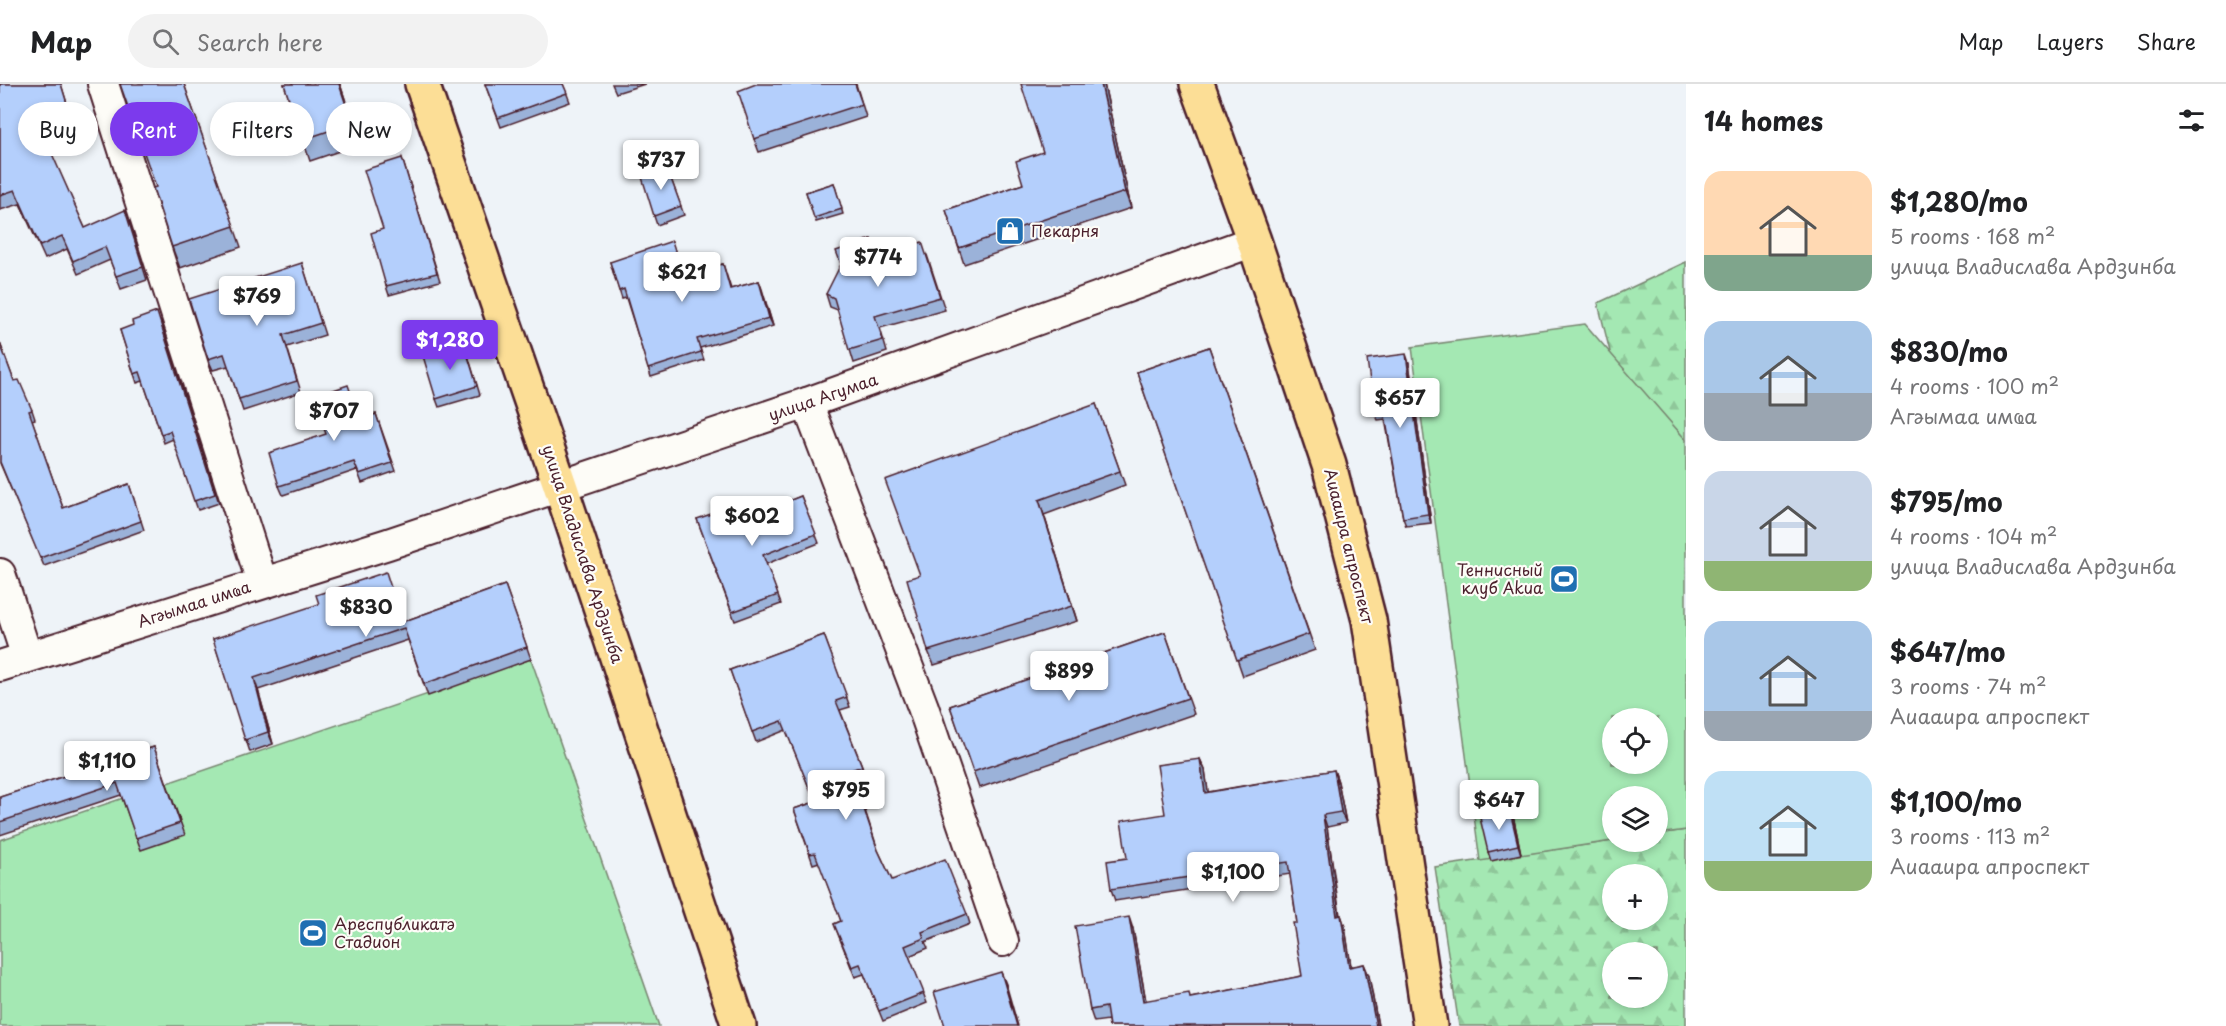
<!DOCTYPE html>
<html lang="en">
<head>
<meta charset="utf-8">
<style>
	body { margin:0; font-family:"Playpen Sans",sans-serif; background:#f2f2f2; color:#202124; height:100vh; display:flex; flex-direction:column; font-size:22px; white-space:nowrap }
	* { box-sizing:border-box; margin:0 }
	p { font-size:20px; color:#757577 }
	.icon { flex:none; width:33px; height:33px; fill:none; stroke:currentColor; stroke-width:2; stroke-linecap:round; stroke-linejoin:round }
	.map { position:relative; flex:1; overflow:hidden }
	.sheet { display:flex; flex-direction:column; background:#fff; width:540px }
	.sheet>* { flex:none }
	.top-card { position:absolute; left:18px; top:18px; width:570px; height:54px; display:flex; gap:12px }
	.buttons { position:absolute; left:1602px; top:624px; display:grid; gap:12px }
	.buttons a { display:grid; place-items:center; width:66px; height:66px; border-radius:50%; background:#fff; box-shadow:0 3px 9px #0003; font-size:30px }
	.price { position:absolute; translate:-50% -51px; padding:0 14px; border-radius:6px; background:#fff; color:#222; font-size:20px; line-height:39px; filter:drop-shadow(0 2px 3px #0008) }
	.price::after { content:''; position:absolute; left:50%; top:36px; width:18px; height:14px; margin-left:-9px; background:inherit; clip-path:polygon(0 0,100% 0,50% 100%) }
	.price.current { background:#7c3aed; color:#fff }
	ul { padding:0; list-style:none }
	li { display:flex; align-items:center; gap:18px; height:150px; padding:0 18px }
	li span { display:grid; place-items:center; flex:none; width:168px; height:120px; border-radius:18px; color:#555 }
	li>.icon { margin-inline-start:auto }
	span .icon { width:72px; height:72px; fill:#fffc; stroke-width:1 }
	li b { font-size:26px }
	h2 { display:flex; justify-content:space-between; align-items:center; height:72px; padding:0 18px; font-size:26px }
	.chip { padding:0 21px; border-radius:27px; background:#fff; box-shadow:0 3px 9px #0003; font-size:21px; line-height:54px }
	.chip.current { background:#7c3aed; color:#fff }
	header { display:flex; align-items:center; gap:36px; box-sizing:border-box; height:84px; padding:0 30px; background:#fff; border-bottom:2px solid #e0e0e0 }
	header strong { font-size:28px }
	nav { display:flex; gap:33px; margin-inline-start:auto; font-size:21px }
	.search { width:420px; height:54px; background:#f2f2f2; display:flex; align-items:center; gap:15px; box-sizing:border-box; padding:0 21px; border-radius:33px; color:#757577; font-size:22px }
	main { display:flex; flex:1; min-height:0 }
	.map>svg:first-child { display:block }
	.forest { fill:url(#forest-firs); stroke:#77846f; stroke-width:1.5; fill-rule:evenodd }
	.pitch { fill:#a4e8b3; stroke:#77846f; stroke-width:1.5; fill-rule:evenodd }
	.lines { fill:none; stroke-linecap:round; stroke-linejoin:round }
	.minor-casing { stroke:#4a1f2b; stroke-width:34 }
	.major-casing { stroke:#4a1f2b; stroke-width:38 }
	.minor { stroke:#fdfcf7; stroke-width:30 }
	.major { stroke:#fcde96; stroke-width:33 }
	.wall { fill:#9bb2d9; stroke:#4a1f2b; stroke-width:1.5 }
	.shaded-wall { fill:#7e91b0; stroke:#4a1f2b; stroke-width:1.5 }
	.building { fill:#b4cffc; stroke:#4a1f2b; stroke-width:1.5 }
	.labels { text-anchor:middle; stroke-width:4.5; stroke-linejoin:round; paint-order:stroke }
	.poi-label { font-size:16px; fill:#4a1f2b; stroke:#fdfcf7; text-anchor:start }
	.street-label { font-size:16px; fill:#4a1f2b; stroke:#fdfcf7 }
</style>
</head>
<body>
<header>
<strong>Map</strong>
<div class="search"><svg class="icon" aria-label="search" viewBox="0 0 24 24"><circle cx="10" cy="10" r="6"/><path d="M15 15l6 6"/></svg>Search here</div>
<nav><a>Map</a><a>Layers</a><a>Share</a></nav>
</header>
<main>
<div class="map">
<svg width="1686" height="942" viewBox="0 0 1686 942">
	<defs>
		<pattern id="forest-firs" width="22" height="20" patternUnits="userSpaceOnUse" patternTransform="scale(1.5)"><rect width="22" height="20" fill="#a4e8b3"/><path d="M5 1l3.5 6h-7zM16 11l3.5 6h-7z" fill="#8fc79a"/></pattern>
	</defs>
	<rect width="100%" height="100%" fill="#eef3f8"/>
	<filter id="ink" filterUnits="userSpaceOnUse"><feTurbulence type="fractalNoise" baseFrequency=".0167" numOctaves="2"/><feDisplacementMap in="SourceGraphic" scale="12" xChannelSelector="R" yChannelSelector="G"/><feConvolveMatrix kernelMatrix="1 2 1 2 8 2 1 2 1" color-interpolation-filters="sRGB"/></filter>
	<g filter="url(#ink)">
		<g class="forest">
			<polygon points="1686,178 1686,356 1611,272 1598,219"/>
			<path d="M 1686,746 L 1686,942 L 1459,942 L 1435,783 L 1612,757 L 1658,758 L 1658,750 ZM 1612,790 L 1658,790 L 1658,836 L 1612,836 ZM 1612,868 L 1658,868 L 1658,914 L 1612,914 Z"/>
		</g>
		<g class="pitch">
			<path d="M 1585,240 L 1686,356 L 1686,746 L 1658,750 L 1658,712 L 1612,712 L 1612,757 L 1480,777 L 1412,263 ZM 1612,634 L 1658,634 L 1658,680 L 1612,680 Z"/>
			<polygon points="531,575 659,942 0,942 0,756"/>
		</g>
		<g class="lines">
			<g class="minor-casing">
				<g id="minor">
					<polyline points="103,0 262,498"/>
					<polyline points="807,319 923,623 1003,857"/>
					<polyline points="0,490 27,573"/>
					<polyline points="0,582 388,460 807,319 1254,157"/>
				</g>
			</g>
			<g class="major-casing">
				<g id="major">
					<polyline points="422,0 560,401 739,942"/>
					<polyline points="1197,0 1254,157 1329,381 1369,536 1430,942"/>
				</g>
			</g>
			<use href="#minor" class="minor"/>
			<use href="#major" class="major"/>
		</g>
		<g class="wall">
			<polygon points="0,0 61,0 76,49 46,58 85,144 129,139 147,196 121,205 110,176 78,190 67,165 45,175 20,120 0,126"/>
			<polygon points="184,0 241,163 180,184 172,163 156,103"/>
			<polygon points="284,0 340,0 360,60 310,77"/>
			<polygon points="485,0 563,0 570,18 501,43"/>
			<polygon points="612,0 645,0 616,9"/>
			<polygon points="856,0 866,33 759,68 754,55 757,1"/>
			<polygon points="1104,0 1131,124 964,180 946,126 1023,100 1043,68"/>
			<polygon points="402,74 440,197 389,211 386,202 383,145"/>
			<polygon points="666,81 684,131 657,141 654,132"/>
			<polygon points="834,99 843,130 816,138 806,108"/>
			<polygon points="927,171 945,226 880,244 887,268 854,279 838,226 830,223 826,210 877,174"/>
			<polygon points="610,178 684,191 723,180 731,205 759,197 773,242 700,264 704,276 651,293 626,214 622,215"/>
			<polygon points="302,179 325,251 287,263 301,308 243,327 228,282 213,286 208,275"/>
			<polygon points="161,237 219,419 198,426 173,355 164,359 143,297 137,299 120,246"/>
			<polygon points="0,259 14,297 32,326 35,335 32,336 63,424 129,400 144,446 44,482 0,379"/>
			<polygon points="1209,263 1315,566 1243,592 1137,288"/>
			<polygon points="467,268 480,311 439,323 436,315"/>
			<polygon points="1409,279 1431,439 1406,442 1403,434 1385,335 1378,336 1374,328"/>
			<polygon points="1096,320 1125,401 1044,431 1077,537 934,581 928,567 920,491"/>
			<polygon points="376,330 396,387 362,399 357,386 283,411 279,402 326,350 360,335"/>
			<polygon points="801,412 819,459 766,480 781,520 735,537 697,435 744,435"/>
			<polygon points="505,501 531,575 428,612 408,556 258,606 273,660 250,668 213,555 402,538"/>
			<polygon points="1165,548 1194,630 979,704 950,622"/>
			<polygon points="824,551 850,623 840,626 866,692 855,696 878,766 892,796 967,830 970,840 925,858 928,864 909,872 927,919 883,937 864,890 855,893 834,840 841,837 819,778 813,780 794,725 815,718 786,646 756,658 730,586"/>
			<polygon points="154,663 185,751 141,766 121,711 0,751 0,713"/>
			<polygon points="1200,675 1205,686 1208,708 1334,686 1338,698 1346,739 1327,743 1340,831 1341,831 1345,843 1351,883 1364,880 1369,892 1378,942 1109,942 1108,936 1094,938 1090,926 1133,845 1146,917 1191,914 1302,892 1297,839 1290,790 1115,817 1111,805 1127,774 1165,730"/>
			<polygon points="1510,727 1514,736 1521,770 1491,777 1488,768"/>
		</g>
		<g class="shaded-wall">
			<polygon points="339,0 340,0 360,60 352,39"/>
			<polygon points="1101,0 1104,0 1131,124 1125,108"/>
			<polygon points="759,197 762,205 773,242 769,234"/>
			<polygon points="1406,270 1409,279 1431,439 1428,430"/>
			<polygon points="1039,416 1044,431 1077,537 1072,522"/>
			<polygon points="254,594 258,606 273,660 268,648"/>
			<polygon points="1200,675 1205,686 1210,721 1205,709"/>
			<polygon points="1334,686 1338,698 1346,739 1341,728"/>
			<polygon points="1510,727 1514,736 1521,770 1518,761"/>
			<polygon points="1323,731 1327,743 1341,844 1337,832"/>
			<polygon points="1341,831 1345,843 1353,895 1349,883"/>
			<polygon points="1129,833 1133,845 1148,929 1143,917"/>
			<polygon points="1364,880 1369,892 1378,942 1376,942"/>
			<polygon points="1001,888 1006,900 1018,942 1017,942"/>
		</g>
		<g class="building">
			<polygon points="0,0 61,0 72,36 41,45 85,144 125,126 143,183 116,192 105,163 73,177 62,152 40,162 15,106 0,111"/>
			<polygon points="120,0 184,0 234,142 172,163 153,104 156,103"/>
			<polygon points="284,0 339,0 352,39 302,56"/>
			<polygon points="485,0 563,0 567,9 498,34"/>
			<polygon points="756,0 855,0 862,20 754,55 738,7"/>
			<polygon points="1021,0 1101,0 1125,108 959,164 946,126 1023,100 1016,77 1043,68"/>
			<polygon points="402,74 437,189 386,202 371,149 383,145 364,86"/>
			<polygon points="666,81 681,122 654,132 641,90"/>
			<polygon points="834,99 842,125 814,134 806,108"/>
			<polygon points="871,155 877,174 922,158 940,213 875,232 883,256 849,266 834,214 826,210 841,180 836,167"/>
			<polygon points="672,157 683,191 723,180 730,205 759,197 769,234 697,255 701,268 648,285 624,205 619,207 610,178"/>
			<polygon points="302,179 321,239 283,251 297,297 239,315 224,270 208,275 189,215"/>
			<polygon points="157,228 215,410 194,417 170,347 161,350 140,288 134,290 120,246 133,241 132,237"/>
			<polygon points="0,259 14,297 19,296 32,326 29,327 63,424 129,400 141,437 40,474 0,378"/>
			<polygon points="464,259 477,302 436,315 423,272"/>
			<polygon points="1209,263 1309,550 1237,576 1137,288"/>
			<polygon points="1406,270 1428,430 1403,434 1384,326 1374,328 1367,275"/>
			<polygon points="348,301 360,336 376,330 392,379 359,390 354,378 279,402 269,369 326,350 313,313"/>
			<polygon points="1096,320 1120,387 1039,416 1072,522 928,567 907,495 920,491 885,396"/>
			<polygon points="801,412 816,450 763,471 778,511 732,528 697,435 739,420 744,435"/>
			<polygon points="386,488 402,538 505,501 527,563 424,600 404,544 254,594 268,648 245,656 213,555 319,520 316,511"/>
			<polygon points="1165,548 1188,614 973,688 950,622"/>
			<polygon points="824,551 847,613 836,617 862,682 851,686 877,764 892,796 945,775 967,830 922,848 924,854 905,862 924,909 879,927 860,880 852,883 834,840 841,837 815,769 810,770 794,725 815,718 782,637 752,648 730,586"/>
			<polygon points="154,663 180,739 136,754 117,699 0,738 0,713"/>
			<polygon points="1200,675 1205,709 1334,686 1341,728 1323,731 1337,832 1341,831 1349,883 1364,880 1376,942 1109,942 1106,923 1090,926 1075,842 1129,833 1143,917 1189,909 1190,914 1302,892 1293,839 1297,839 1288,778 1111,805 1107,777 1127,774 1121,737 1165,730 1157,681"/>
			<polygon points="1510,727 1518,761 1488,768 1480,734"/>
			<polygon points="1001,888 1017,942 945,942 934,908"/>
		</g>
	</g>
	<defs>
		<g id="shop-square" transform="scale(1.5)"><rect x="-9" y="-9" width="18" height="18" rx="4" fill="#1f6fb2" stroke="#fdfcf7"/><path d="M-5-2.5h2.3a2.7 3.5 0 0 1 5.4 0H5L5.5 6h-11ZM-1.5-2.5h3a1.5 2.3 0 0 0-3 0Z" fill="#fff"/></g>
		<g id="stadium-square" transform="scale(1.5)"><rect x="-9" y="-9" width="18" height="18" rx="4" fill="#1f6fb2" stroke="#fdfcf7"/><path d="M0-5a6.5 5 0 1 0 0 10a6.5 5 0 1 0 0-10ZM-3.5-1.8h7v3.6h-7Z" fill="#fff"/></g>
	</defs>
	<g fill-rule="evenodd">
		<use href="#shop-square" x="1010" y="147"/>
		<use href="#stadium-square" x="1564" y="495"/>
		<use href="#stadium-square" x="313" y="849"/>
	</g>
	<g class="labels">
		<g class="poi-label">
			<text x="1031" y="153">Пекарня</text>
			<text x="1543" y="492" text-anchor="end">Теннисный<tspan x="1543" dy="18">клуб Akua</tspan></text>
			<text x="334" y="846">Ареспубликатә<tspan x="334" dy="18">Стадион</tspan></text>
		</g>
		<g class="street-label">
			<text transform="translate(823 313) rotate(-19)" y="6">улица Агумаа</text>
			<text transform="translate(1349 462) rotate(76)" y="6">Аиааира апроспект</text>
			<text transform="translate(583 470) rotate(72)" y="6">улица Владислава Ардзинба</text>
			<text transform="translate(194 520) rotate(-18)" y="6">Агәымаа имҩа</text>
		</g>
	</g>
</svg>
<div class="buttons">
<a><svg class="icon" aria-label="locate" viewBox="0 0 24 24"><circle cx="12" cy="12" r="6"/><path d="M12 2v4M12 18v4M2 12h4M18 12h4"/></svg></a>
<a><svg class="icon" aria-label="layers" viewBox="0 0 24 24"><path d="M12 4l9 5-9 5-9-5zM3 14l9 5 9-5"/></svg></a>
<a>+</a>
<a>−</a>
</div>
<b class="price" style="left:661px;top:107px">$737</b>
<b class="price" style="left:878px;top:204px">$774</b>
<b class="price" style="left:682px;top:219px">$621</b>
<b class="price" style="left:257px;top:243px">$769</b>
<b class="price current" style="left:450px;top:287px">$1,280</b>
<b class="price" style="left:1400px;top:345px">$657</b>
<b class="price" style="left:334px;top:358px">$707</b>
<b class="price" style="left:752px;top:463px">$602</b>
<b class="price" style="left:366px;top:554px">$830</b>
<b class="price" style="left:1069px;top:618px">$899</b>
<b class="price" style="left:107px;top:708px">$1,110</b>
<b class="price" style="left:846px;top:737px">$795</b>
<b class="price" style="left:1499px;top:747px">$647</b>
<b class="price" style="left:1233px;top:819px">$1,100</b>
<div class="top-card">
<a class="chip">Buy</a>
<a class="chip current">Rent</a>
<a class="chip">Filters</a>
<a class="chip">New</a>
</div>
</div>
<section class="sheet">
<h2>14 homes<svg class="icon" aria-label="filters" viewBox="0 0 24 24"><path d="M4 7h16M4 17h16"/><circle cx="9" cy="7" r="2"/><circle cx="15" cy="17" r="2"/></svg></h2>
<ul>
<li><span style="background:linear-gradient(#ffd9b3 70%,#7fa58c 0)"><svg class="icon" aria-label="home" viewBox="0 0 24 24"><path d="M3 11l9-7 9 7M6 9v11h12V9"/></svg></span><div><b>$1,280/mo</b><p>5 rooms · 168 m²</p><p>улица Владислава Ардзинба</p></div></li>
<li><span style="background:linear-gradient(#a9c7e8 60%,#9aa5b1 0)"><svg class="icon" aria-label="home" viewBox="0 0 24 24"><path d="M3 11l9-7 9 7M6 9v11h12V9"/></svg></span><div><b>$830/mo</b><p>4 rooms · 100 m²</p><p>Агәымаа имҩа</p></div></li>
<li><span style="background:linear-gradient(#c9d6e8 75%,#8fb573 0)"><svg class="icon" aria-label="home" viewBox="0 0 24 24"><path d="M3 11l9-7 9 7M6 9v11h12V9"/></svg></span><div><b>$795/mo</b><p>4 rooms · 104 m²</p><p>улица Владислава Ардзинба</p></div></li>
<li><span style="background:linear-gradient(#a9c7e8 75%,#9aa5b1 0)"><svg class="icon" aria-label="home" viewBox="0 0 24 24"><path d="M3 11l9-7 9 7M6 9v11h12V9"/></svg></span><div><b>$647/mo</b><p>3 rooms · 74 m²</p><p>Аиааира апроспект</p></div></li>
<li><span style="background:linear-gradient(#bfe0f5 75%,#8fb573 0)"><svg class="icon" aria-label="home" viewBox="0 0 24 24"><path d="M3 11l9-7 9 7M6 9v11h12V9"/></svg></span><div><b>$1,100/mo</b><p>3 rooms · 113 m²</p><p>Аиааира апроспект</p></div></li>
</ul>
</section>
</main>
</body>
</html>
